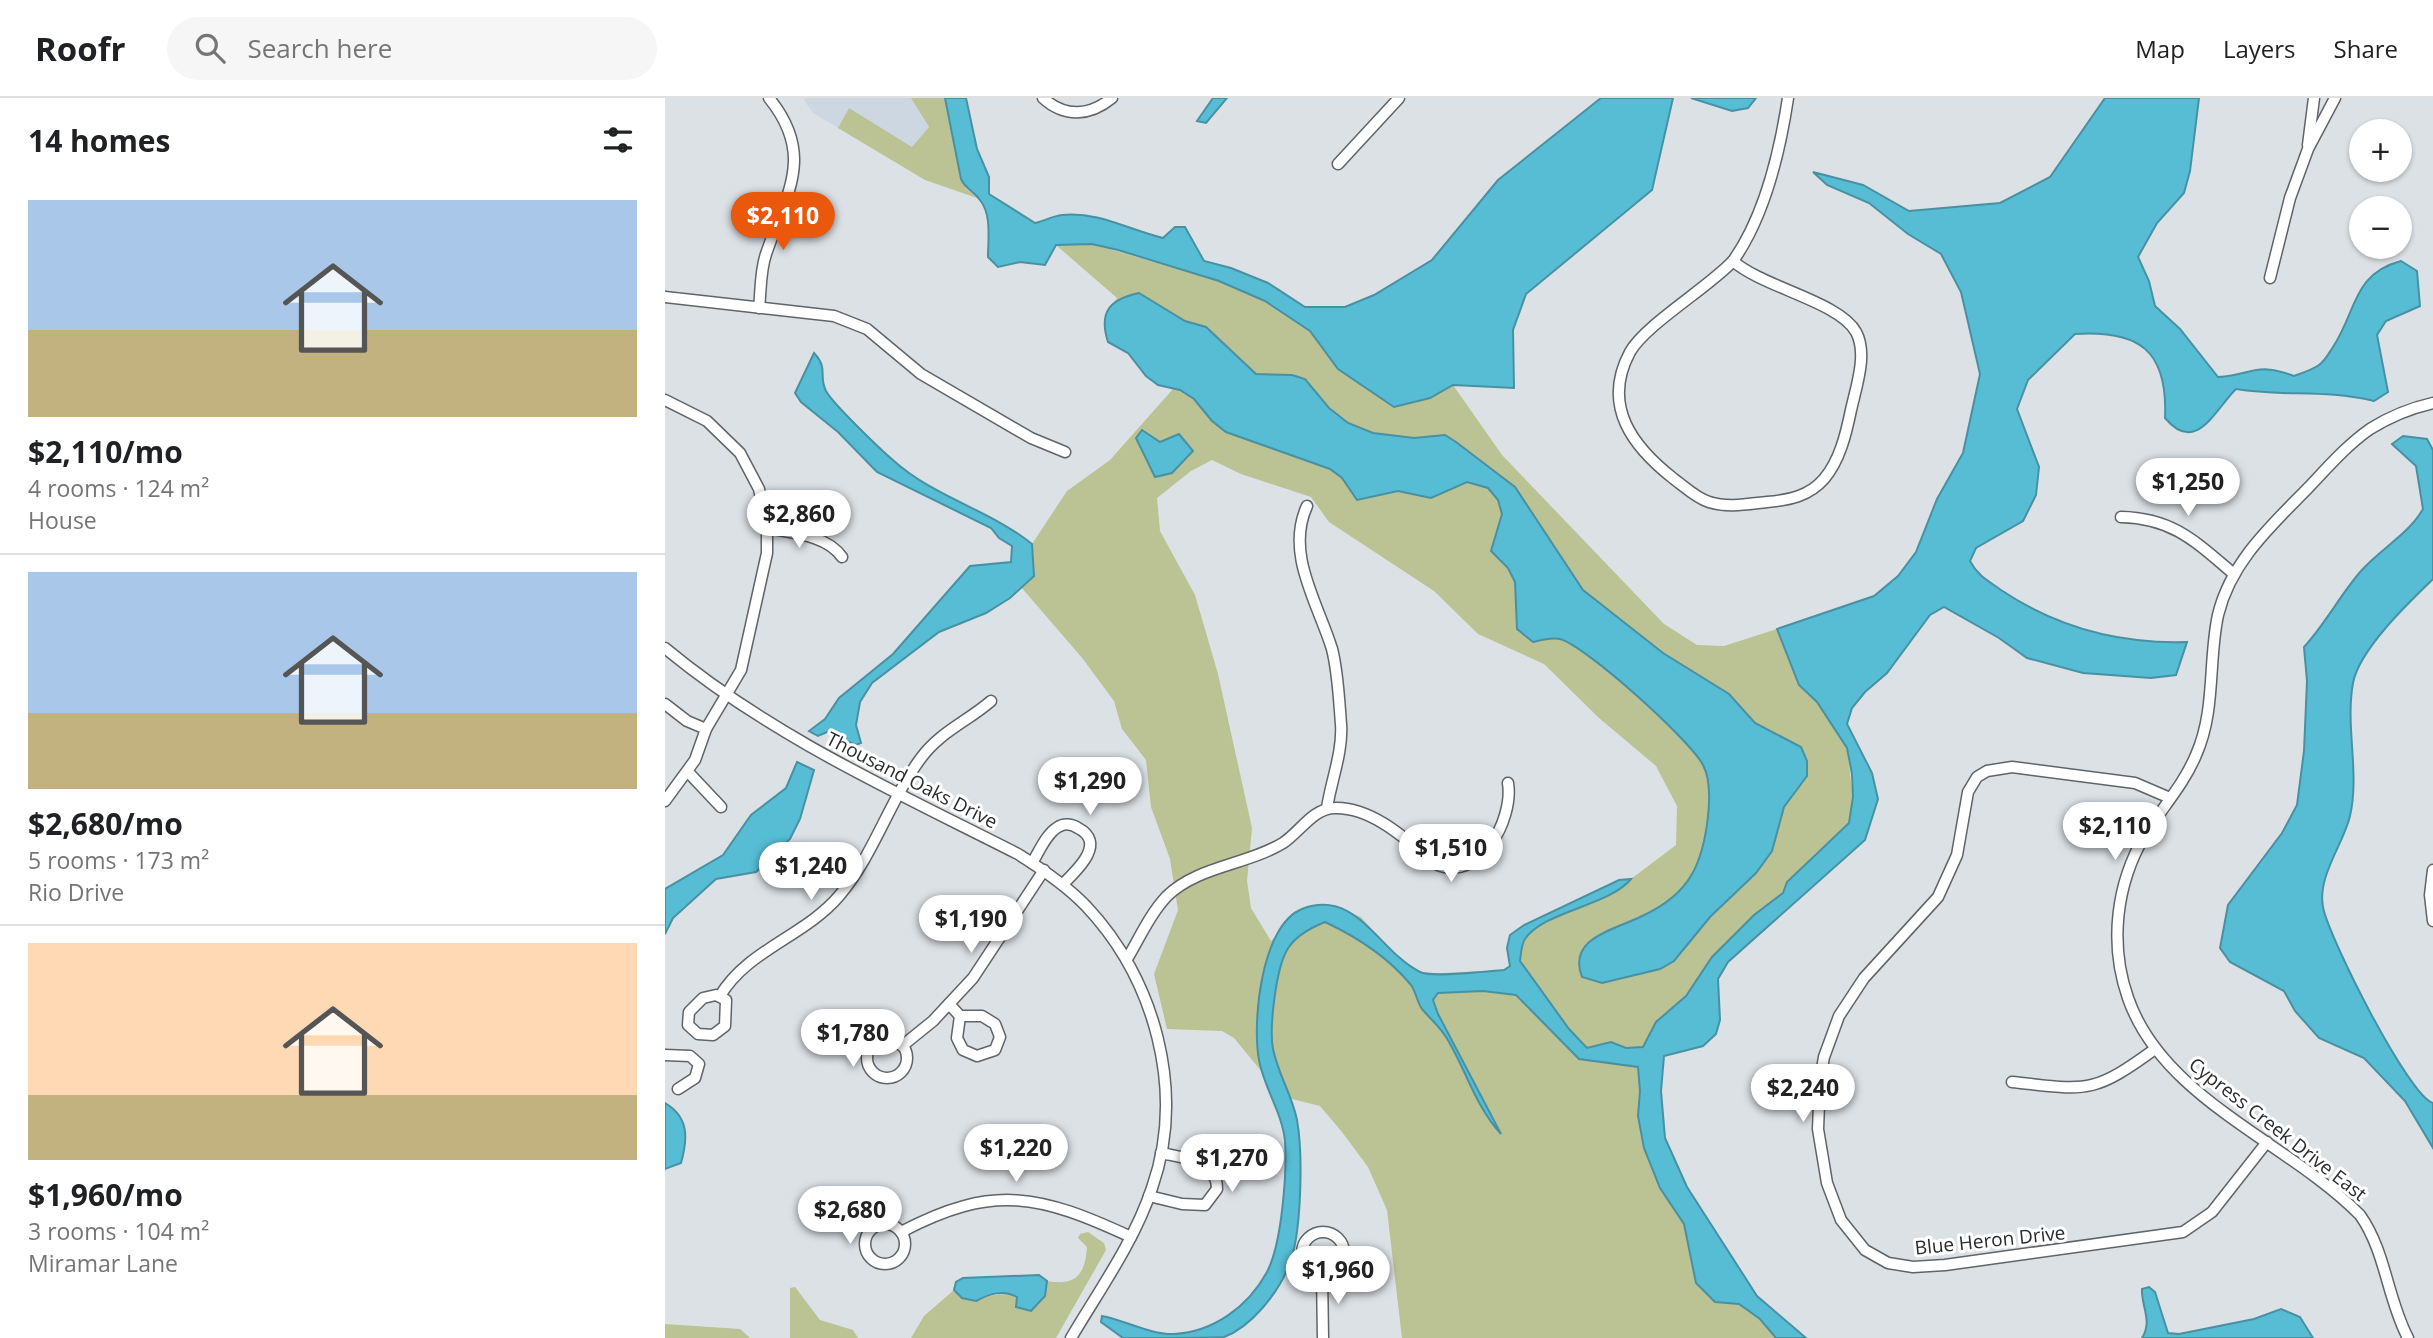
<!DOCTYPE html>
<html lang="en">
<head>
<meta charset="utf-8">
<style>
	body { margin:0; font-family:"Open Sans",sans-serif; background:#f6f6f6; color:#202124; height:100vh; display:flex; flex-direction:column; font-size:26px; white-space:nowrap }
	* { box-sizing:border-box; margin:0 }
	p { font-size:23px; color:#757577 }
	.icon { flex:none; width:38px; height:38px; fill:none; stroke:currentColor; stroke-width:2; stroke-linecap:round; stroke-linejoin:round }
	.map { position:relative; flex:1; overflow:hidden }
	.details { display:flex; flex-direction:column; background:#fff; width:665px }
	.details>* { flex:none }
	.controls { position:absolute; left:1684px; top:21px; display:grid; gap:14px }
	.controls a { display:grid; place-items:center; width:63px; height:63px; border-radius:50%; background:#fff; box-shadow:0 2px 5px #0004; font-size:35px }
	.price { position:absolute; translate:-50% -60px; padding:0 16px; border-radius:24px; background:#fff; color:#222; font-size:23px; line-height:46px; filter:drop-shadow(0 2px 4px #0008) }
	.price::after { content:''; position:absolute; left:50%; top:42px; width:21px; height:16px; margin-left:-10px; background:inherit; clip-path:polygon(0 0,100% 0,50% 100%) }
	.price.current { background:#ea580c; color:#fff }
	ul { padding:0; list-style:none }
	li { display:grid; align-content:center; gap:14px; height:371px; padding:0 28px }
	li+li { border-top:2px solid #e0e0e0 }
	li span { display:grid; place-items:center; height:217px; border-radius:0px; color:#555 }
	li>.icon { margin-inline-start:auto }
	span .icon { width:126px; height:126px; fill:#fffc; stroke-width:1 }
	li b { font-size:30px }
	h2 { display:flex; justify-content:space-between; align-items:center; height:84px; padding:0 28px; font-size:30px }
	header { display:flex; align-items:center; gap:42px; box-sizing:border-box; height:98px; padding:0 35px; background:#fff; border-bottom:2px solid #e0e0e0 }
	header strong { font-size:33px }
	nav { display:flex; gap:38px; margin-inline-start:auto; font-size:24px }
	.search { width:490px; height:63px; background:#f6f6f6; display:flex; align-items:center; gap:18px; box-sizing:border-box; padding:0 24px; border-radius:38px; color:#757577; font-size:26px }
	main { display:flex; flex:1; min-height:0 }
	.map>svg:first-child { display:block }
	.built { fill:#ccd7e2 }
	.green { fill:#bbc294; fill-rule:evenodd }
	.water { fill:#56bdd5; stroke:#4891a3; stroke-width:2 }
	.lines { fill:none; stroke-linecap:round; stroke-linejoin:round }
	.street-casing { stroke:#5f6468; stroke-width:13 }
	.street { stroke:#fff; stroke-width:10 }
	.labels { text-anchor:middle; stroke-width:6; stroke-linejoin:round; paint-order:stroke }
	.street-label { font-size:19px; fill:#292b2d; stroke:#fff }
</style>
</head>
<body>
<header>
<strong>Roofr</strong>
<div class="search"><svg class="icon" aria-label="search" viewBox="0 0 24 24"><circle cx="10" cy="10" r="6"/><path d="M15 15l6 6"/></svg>Search here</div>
<nav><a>Map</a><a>Layers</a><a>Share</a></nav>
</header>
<main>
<section class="details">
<h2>14 homes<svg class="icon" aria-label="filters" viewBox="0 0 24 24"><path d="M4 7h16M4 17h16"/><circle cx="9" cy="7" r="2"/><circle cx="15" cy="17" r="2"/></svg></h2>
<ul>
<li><span style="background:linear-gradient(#a9c7e8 60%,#c2b280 0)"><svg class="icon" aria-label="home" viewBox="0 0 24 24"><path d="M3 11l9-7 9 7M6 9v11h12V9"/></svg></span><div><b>$2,110/mo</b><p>4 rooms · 124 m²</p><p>House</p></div></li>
<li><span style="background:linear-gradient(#a9c7e8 65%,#c2b280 0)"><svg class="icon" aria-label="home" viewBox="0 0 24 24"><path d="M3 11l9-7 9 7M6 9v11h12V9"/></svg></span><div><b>$2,680/mo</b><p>5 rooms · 173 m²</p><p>Rio Drive</p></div></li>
<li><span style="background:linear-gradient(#ffd9b3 70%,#c2b280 0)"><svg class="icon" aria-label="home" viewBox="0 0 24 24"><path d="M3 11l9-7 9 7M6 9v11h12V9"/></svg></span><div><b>$1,960/mo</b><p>3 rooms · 104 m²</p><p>Miramar Lane</p></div></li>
</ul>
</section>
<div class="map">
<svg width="1768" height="1240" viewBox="0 0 1768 1240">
	<rect width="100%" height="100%" fill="#dce1e6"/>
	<polygon class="built" points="138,0 246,0 264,29 247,49 184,10 173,30 147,14"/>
	<g class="green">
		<polygon points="246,0 280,0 296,81 301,91 315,101 260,82 173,30 184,10 247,49 264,29"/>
		<path d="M 427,146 L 554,183 L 600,203 L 645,233 L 673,271 L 729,309 L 765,300 L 788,287 L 837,357 L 999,526 L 1032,547 L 1059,548 L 1112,531 L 1134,586 L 1152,604 L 1182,650 L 1188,699 L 1184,725 L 1150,756 L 1118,795 L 1089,817 L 1047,859 L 1021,898 L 1009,907 L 973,969 L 975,993 L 973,1018 L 995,1090 L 1019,1126 L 1032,1185 L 1050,1204 L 1074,1206 L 1095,1221 L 1111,1240 L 737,1240 L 722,1112 L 703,1069 L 677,1034 L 655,1008 L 627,1001 L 597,974 L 569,940 L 557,933 L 502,931 L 489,876 L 513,812 L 505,761 L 486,709 L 481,662 L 457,631 L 449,603 L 418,561 L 356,489 L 369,478 L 367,446 L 402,393 L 445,362 L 508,291 C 475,280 485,272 463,255 C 457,251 449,248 443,244 C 437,225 441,215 452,200 L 391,147 ZM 547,362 L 576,376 L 646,399 L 664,424 L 769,493 L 813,536 L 879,566 L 934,620 L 991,668 L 1012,708 L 1011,747 L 966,781 L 954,782 L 859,827 L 845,837 L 842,850 L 845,868 L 840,872 L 757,876 L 722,850 L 696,819 L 662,806 L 635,812 L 606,843 L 586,810 L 582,783 L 587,730 L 553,576 L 530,497 L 495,433 L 492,400 L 526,373 Z"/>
		<path d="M 423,1134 L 439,1145 L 441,1152 L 391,1240 L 246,1240 L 259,1218 L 289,1192 L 297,1200 L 311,1203 C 335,1191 354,1199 380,1198 L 382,1183 C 411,1188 420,1177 422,1149 L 413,1140 L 415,1136 Z"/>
		<polygon points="130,1189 155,1222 188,1232 193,1240 125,1240 125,1190"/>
		<polygon points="0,1226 75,1231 85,1240 0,1240"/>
	</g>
	<g class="water">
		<path d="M 280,0 L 301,0 L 312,51 L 324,79 L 324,96 L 370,125 C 379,123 388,118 397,117 C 433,113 464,132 498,140 L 510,129 L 520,129 L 539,163 L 566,170 L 603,185 L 640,209 L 680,209 L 709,197 L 767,162 L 833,82 L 936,0 L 1008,0 L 987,92 L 861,196 L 848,232 L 849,290 L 788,287 L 765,300 L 729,309 L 673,271 L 645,233 L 600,203 L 554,183 L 453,152 L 427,146 L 391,147 L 380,167 L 355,164 L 333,169 L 323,159 C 323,141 327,117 315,102 C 309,93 301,92 296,81 Z"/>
		<polygon points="548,0 562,0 541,25 532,23"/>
		<polygon points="1026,0 1091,0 1083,10 1067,13"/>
		<path d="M 1440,0 L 1534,0 L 1525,73 L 1519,95 L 1492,125 L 1473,159 L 1484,183 L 1490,208 L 1515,231 L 1553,279 C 1589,277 1589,263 1629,278 C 1637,275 1647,272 1654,267 C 1660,263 1664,255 1668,249 C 1692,213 1687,176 1736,163 L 1752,173 L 1755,208 L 1721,223 L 1712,237 L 1723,294 L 1709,303 C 1659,291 1619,299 1571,291 C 1549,313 1531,357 1500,320 C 1503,253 1475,232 1410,236 L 1363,282 L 1352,311 L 1374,369 L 1371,397 L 1358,423 L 1311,450 L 1305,463 C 1313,478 1322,482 1336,492 C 1391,529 1455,546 1522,544 L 1511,577 L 1486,580 L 1418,575 L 1362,560 L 1334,540 L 1279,509 L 1265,517 L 1222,575 L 1200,594 L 1187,610 L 1182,626 L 1207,675 L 1213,701 L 1200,742 L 1063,864 L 1053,881 L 1055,922 L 1051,936 L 1038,948 L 999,958 L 996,993 L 1000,1040 L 1022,1089 L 1092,1198 L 1141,1240 L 1111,1240 L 1095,1221 L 1074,1206 L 1050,1204 L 1031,1185 L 1019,1126 L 995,1090 L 979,1050 L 973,1018 L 975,993 L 973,969 L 914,961 L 851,897 L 818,893 L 773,895 L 768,902 L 773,916 L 836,1036 C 811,1009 802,975 784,944 C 777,930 767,923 757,911 C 752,904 751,894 746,887 C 723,859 692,839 660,824 C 645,830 630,838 622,852 C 611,871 604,930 608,951 C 613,976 627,997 632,1022 C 638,1056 637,1139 623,1170 C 612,1196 586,1229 559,1239 C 546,1240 476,1240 458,1240 L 436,1224 L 437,1218 C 459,1222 486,1237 509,1236 C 548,1234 583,1209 602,1174 C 617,1145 622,1075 620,1043 C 617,1014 599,990 594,962 C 587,925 596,827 637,811 C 692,790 713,853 755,874 C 767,880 823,873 839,872 L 845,868 L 842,850 L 845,837 L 859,827 L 954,782 L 966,781 C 944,808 879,813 860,841 C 856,847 856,857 855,863 L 904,931 L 922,950 L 946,944 L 961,950 L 978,949 L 991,924 L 1021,898 L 1047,859 L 1089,817 L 1118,795 L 1122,784 L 1184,725 L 1188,699 L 1187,676 L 1182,650 L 1152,604 L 1134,587 L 1112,531 L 1209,498 L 1233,478 L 1251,454 L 1272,401 L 1298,355 L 1315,276 L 1296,194 L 1276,156 L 1243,136 L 1204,105 L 1162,87 L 1148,74 L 1198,87 L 1244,113 L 1335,105 L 1385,79 Z"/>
		<path d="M 474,195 L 520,223 L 541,229 L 591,276 L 627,277 L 640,281 L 664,310 L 683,325 L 708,335 L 749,340 L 780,337 L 791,344 L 850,389 L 918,492 L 998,555 L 1064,596 L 1090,625 L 1136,649 L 1142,663 L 1142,678 L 1119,709 L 1107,753 L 1091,775 L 1045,819 L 1009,863 L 995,871 L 937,885 L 917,879 C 902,840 949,832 975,819 C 995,810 1016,796 1027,776 C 1041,752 1051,691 1038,667 C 1025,642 921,548 895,541 C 887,539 876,542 868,544 L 852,531 L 850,484 L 843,470 L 826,453 L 837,416 L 833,402 L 823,390 L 802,384 L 766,400 L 733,393 L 692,402 L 677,380 L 665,371 L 561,334 L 547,323 L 529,301 L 515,292 L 493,287 L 481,278 L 463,255 L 443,244 C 433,213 446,201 474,195 Z"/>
		<path d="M 149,255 C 164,271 153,277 161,293 C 168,306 216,352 229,363 C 269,399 325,412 367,446 L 369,478 L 345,500 L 321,515 L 274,534 L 207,585 L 195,604 L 191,627 L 196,645 L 191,647 L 162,634 L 153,638 L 144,633 L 160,621 L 174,600 L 228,556 L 305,468 L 346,464 L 347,448 L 334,440 L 326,430 L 212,374 L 173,334 L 136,304 L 130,295 Z"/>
		<polygon points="477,332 495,344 514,336 528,353 507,375 490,379 471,340"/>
		<path d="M 1738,338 L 1762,341 L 1768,352 L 1768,481 C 1744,504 1694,552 1688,585 C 1680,629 1695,674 1685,718 C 1679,745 1652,778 1658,809 C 1663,838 1744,999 1768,1005 L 1768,1050 L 1740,1003 L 1699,960 L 1654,940 L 1630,913 L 1619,893 L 1565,864 L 1555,850 L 1563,807 L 1617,735 L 1632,707 L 1639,653 L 1642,583 L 1639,549 C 1661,525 1675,497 1696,473 C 1715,451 1743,437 1758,411 L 1751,368 L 1727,346 Z"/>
		<polygon points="132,664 149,672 135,721 125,741 91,774 51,781 8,820 0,836 0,791 58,757 86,717 121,690"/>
		<path d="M 0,1005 C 24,1019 23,1040 16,1065 L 0,1071 Z"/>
		<path d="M 374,1177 L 382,1183 L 380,1198 L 366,1213 L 351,1209 L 352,1199 C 338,1191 324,1196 311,1203 L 297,1200 L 289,1192 L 291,1184 L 298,1180 Z"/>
		<path d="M 1484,1189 L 1490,1194 L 1503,1235 L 1514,1236 L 1589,1221 L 1616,1211 L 1635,1219 L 1648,1240 L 1477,1240 C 1488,1223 1476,1208 1477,1191 Z"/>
	</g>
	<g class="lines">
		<g class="street-casing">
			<g id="street">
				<path d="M 378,0 C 400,20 425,18 447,0"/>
				<polyline points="1643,47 1649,0"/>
				<polyline points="673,66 734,0"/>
				<path d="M 1068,163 C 1097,189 1175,204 1191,234 C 1203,256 1191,289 1186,312 C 1181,336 1175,362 1159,381 C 1144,398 1125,402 1102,404 C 1083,406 1063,410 1044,404 C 1031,400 1020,389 1009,381 C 968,349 936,308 965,254 C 980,227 1044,189 1068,163 Z"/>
				<path d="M 1068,163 C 1100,118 1115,53 1123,0"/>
				<polyline points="1605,180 1625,100 1643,51 1670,0"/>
				<polyline points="0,199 169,218 202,231 256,276 366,340 400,354"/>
				<path d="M 94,210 C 96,193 95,173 101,156 C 121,96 151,58 104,0"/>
				<polyline points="0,302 42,323 75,355 94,391 102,430 102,455 76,572 41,631 30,662 0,703"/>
				<path d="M 642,408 C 620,456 653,505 667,551 C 673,574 674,602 676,626 C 678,654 666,683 662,710"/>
				<path d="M 1456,419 C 1508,420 1531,444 1569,476"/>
				<path d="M 102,430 C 127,435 162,437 177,459"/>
				<path d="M 0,550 C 106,638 231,694 353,756 C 377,771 401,787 421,808 C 490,881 521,993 487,1090 C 469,1144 435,1191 406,1240"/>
				<polyline points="0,606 22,623 41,631"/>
				<polyline points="23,674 56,709"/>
				<polyline points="1505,700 1470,685 1347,669 1322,673 1312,679 1303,694 1292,757 1273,799 1199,880 1174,918 1159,959 1155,982 1153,1031 1162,1085 1176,1122 1200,1152 1223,1165 1248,1169 1280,1167 1518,1134 1547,1114 1602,1044"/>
				<path d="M 367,765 C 374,754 381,736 393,729 C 399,725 407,726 413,730 C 442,745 412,772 398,786"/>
				<polyline points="1768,772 1765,797 1768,823"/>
				<path d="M 462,861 C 474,841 485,816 502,798 C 533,768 582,767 618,745 C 635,734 648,710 670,710 C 708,709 743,743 771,766 C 814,786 849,722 843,685"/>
				<polygon points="51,897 61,902 60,928 48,937 33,936 23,927 24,914 38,900"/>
				<path d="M 55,898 C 82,852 140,838 174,798 C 209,757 224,703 256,660 C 275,634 303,623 326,603"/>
				<polyline points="284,906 295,918 317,918 330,926 335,939 330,952 312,958 298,952 292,940 295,918"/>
				<circle cx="222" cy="960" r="20"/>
				<polyline points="237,948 268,923 308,880 379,772"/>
				<polyline points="0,957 25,958 34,966 30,980 13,991"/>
				<path d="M 1347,984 C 1422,992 1427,997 1490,951"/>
				<path d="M 484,1098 L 517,1106 L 540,1107 L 552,1091 C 552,1062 518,1060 496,1055"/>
				<circle cx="220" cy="1146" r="20"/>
				<path d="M 236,1134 C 329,1085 375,1097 466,1139"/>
				<circle cx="658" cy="1155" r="21"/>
				<polyline points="657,1176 658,1240"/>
				<path d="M 1743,1240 C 1722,1200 1721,1154 1695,1117 C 1623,1044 1498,1001 1463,900 C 1444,846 1451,786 1480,737 C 1497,710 1519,686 1531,657 C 1551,612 1543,563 1553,517 C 1566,463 1607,427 1644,389 C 1663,369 1682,347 1705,331 C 1724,319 1746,310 1768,305"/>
			</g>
		</g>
		<use href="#street" class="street"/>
	</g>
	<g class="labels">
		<g class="street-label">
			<text transform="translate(247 682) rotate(27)" y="7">Thousand Oaks Drive</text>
			<text transform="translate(1613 1031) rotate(38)" y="7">Cypress Creek Drive East</text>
			<text transform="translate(1325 1142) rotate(-6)" y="7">Blue Heron Drive</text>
		</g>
	</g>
</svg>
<div class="controls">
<a>+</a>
<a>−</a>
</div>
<b class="price current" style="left:118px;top:154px">$2,110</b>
<b class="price" style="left:1523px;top:420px">$1,250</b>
<b class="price" style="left:134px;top:452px">$2,860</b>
<b class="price" style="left:425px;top:719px">$1,290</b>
<b class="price" style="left:1450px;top:764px">$2,110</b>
<b class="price" style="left:786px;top:786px">$1,510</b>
<b class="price" style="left:146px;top:804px">$1,240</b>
<b class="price" style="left:306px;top:857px">$1,190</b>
<b class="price" style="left:188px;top:971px">$1,780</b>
<b class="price" style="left:1138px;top:1026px">$2,240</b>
<b class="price" style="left:351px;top:1086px">$1,220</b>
<b class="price" style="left:567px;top:1096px">$1,270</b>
<b class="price" style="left:185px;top:1148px">$2,680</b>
<b class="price" style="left:673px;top:1208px">$1,960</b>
</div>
</main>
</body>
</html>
